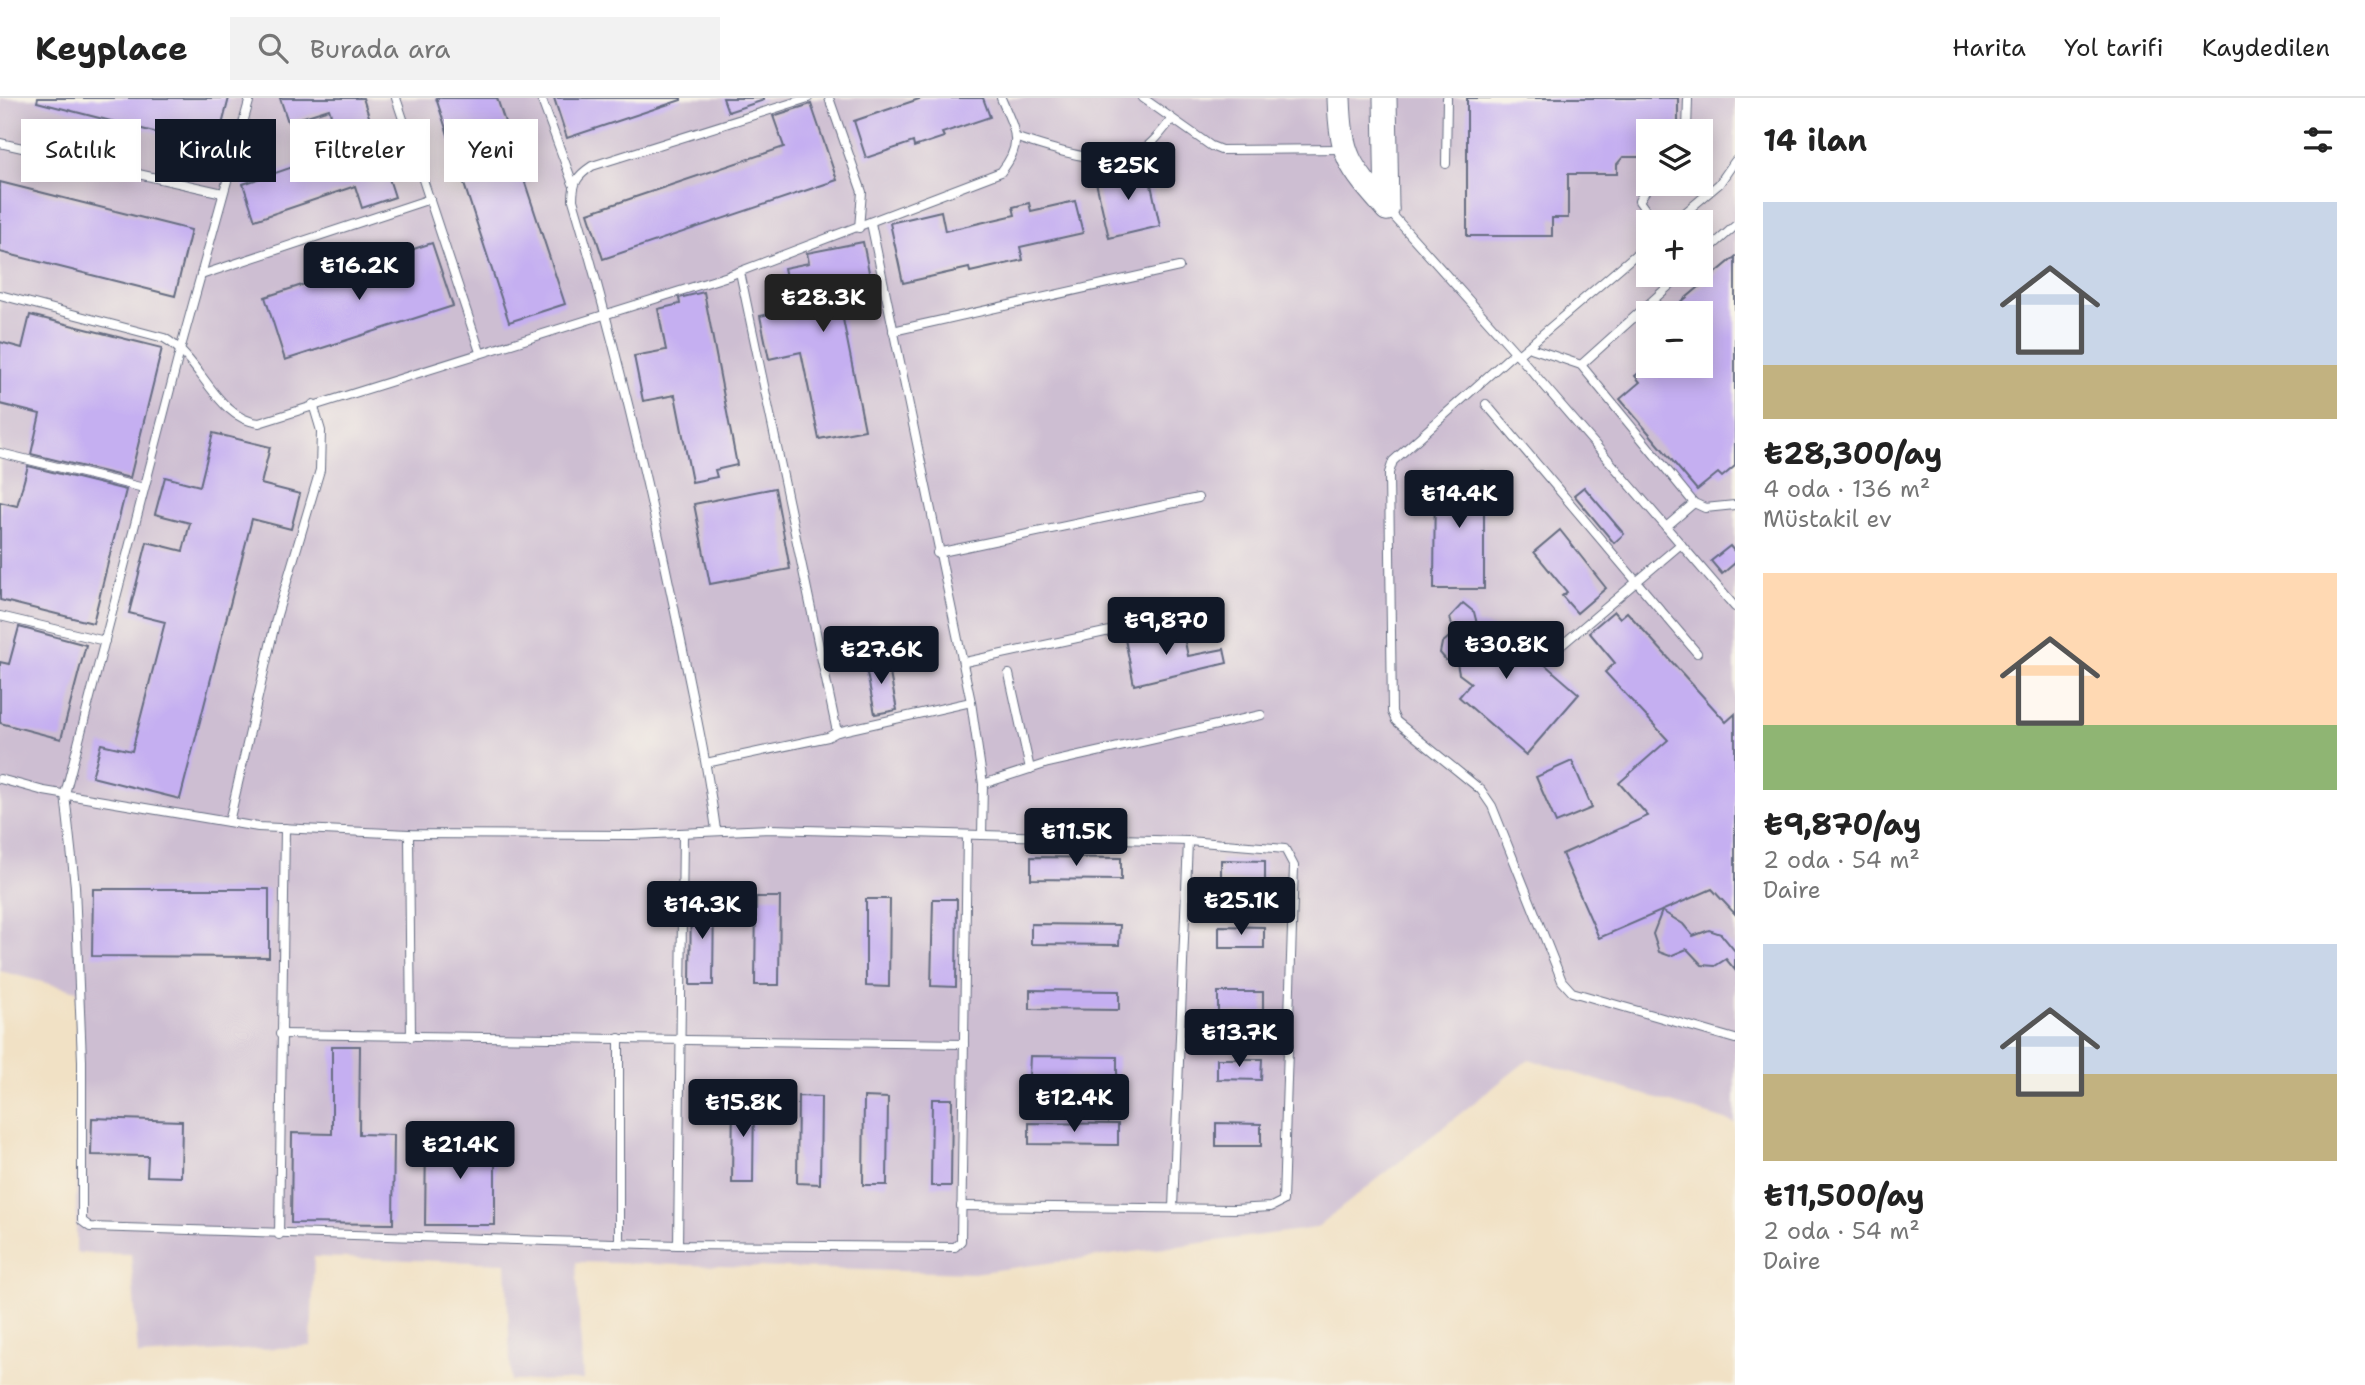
<!DOCTYPE html>
<html lang="tr">
<head>
<meta charset="utf-8">
<style>
	body { margin:0; font-family:"Shantell Sans",sans-serif; background:#f2f2f2; color:#222; height:100vh; display:flex; flex-direction:column; font-size:26px; white-space:nowrap }
	* { box-sizing:border-box; margin:0 }
	p { font-size:23px; color:#767676 }
	.icon { flex:none; width:38px; height:38px; fill:none; stroke:currentColor; stroke-width:2; stroke-linecap:round; stroke-linejoin:round }
	.map { position:relative; flex:1; overflow:hidden }
	.side { display:flex; flex-direction:column; background:#fff; width:630px }
	.side>* { flex:none }
	.top-card { position:absolute; left:21px; top:21px; width:665px; height:63px; display:flex; gap:14px }
	.fabs { position:absolute; left:1636px; top:21px; display:grid; gap:14px }
	.fabs a { display:grid; place-items:center; width:77px; height:77px; border-radius:0px; background:#fff; box-shadow:0 4px 18px #0003; font-size:35px }
	.price { position:absolute; translate:-50% -60px; padding:0 16px; border-radius:7px; background:#111827; color:#fff; font-size:23px; line-height:46px; filter:drop-shadow(0 2px 4px #0008) }
	.price::after { content:''; position:absolute; left:50%; top:42px; width:21px; height:16px; margin-left:-10px; background:inherit; clip-path:polygon(0 0,100% 0,50% 100%) }
	.price.current { background:#222; color:#fff }
	ul { padding:0; list-style:none }
	li { display:grid; align-content:center; gap:14px; height:371px; padding:0 28px }
	li span { display:grid; place-items:center; height:217px; border-radius:0px; color:#555 }
	li>.icon { margin-inline-start:auto }
	span .icon { width:126px; height:126px; fill:#fffc; stroke-width:1 }
	li b { font-size:30px }
	h2 { display:flex; justify-content:space-between; align-items:center; height:84px; padding:0 28px; font-size:30px }
	.tag { padding:0 24px; border-radius:0px; background:#fff; box-shadow:0 4px 18px #0003; font-size:24px; line-height:63px }
	.tag.current { background:#111827; color:#fff }
	header { display:flex; align-items:center; gap:42px; box-sizing:border-box; height:98px; padding:0 35px; background:#fff; border-bottom:2px solid #e0e0e0 }
	header strong { font-size:33px }
	nav { display:flex; gap:38px; margin-inline-start:auto; font-size:24px }
	.search { width:490px; height:63px; background:#f2f2f2; display:flex; align-items:center; gap:18px; box-sizing:border-box; padding:0 24px; border-radius:0px; color:#767676; font-size:26px }
	main { display:flex; flex:1; min-height:0 }
	.map>svg:first-child { display:block }
	.industrial { fill:#cdbed2; fill-rule:evenodd }
	.building { fill:#c5aff1 }
	.lines { fill:none; stroke-linecap:round; stroke-linejoin:round }
	.lane-casing { stroke:#666d82; stroke-width:10 }
	.secondary-casing { stroke:#666d82; stroke-width:25 }
	.lane { stroke:#fff; stroke-width:8 }
	.secondary { stroke:#fff; stroke-width:23 }
</style>
</head>
<body>
<header>
<strong>Keyplace</strong>
<div class="search"><svg class="icon" aria-label="search" viewBox="0 0 24 24"><circle cx="10" cy="10" r="6"/><path d="M15 15l6 6"/></svg>Burada ara</div>
<nav><a>Harita</a><a>Yol tarifi</a><a>Kaydedilen</a></nav>
</header>
<main>
<div class="map">
<svg width="1735" height="1287" viewBox="0 0 1735 1287">
	<rect width="100%" height="100%" fill="#f7f3e8"/>
	<filter id="ink" filterUnits="userSpaceOnUse"><feTurbulence type="fractalNoise" baseFrequency=".0143" numOctaves="2"/><feDisplacementMap in="SourceGraphic" scale="14" xChannelSelector="R" yChannelSelector="G"/><feConvolveMatrix kernelMatrix="1 2 1 2 8 2 1 2 1" color-interpolation-filters="sRGB"/></filter>
	<filter id="wash" filterUnits="userSpaceOnUse"><feTurbulence type="fractalNoise" baseFrequency=".00686" numOctaves="4" result="noise"/><feDisplacementMap in="SourceGraphic" scale="28" xChannelSelector="R" yChannelSelector="G"/><feGaussianBlur stdDeviation="1.57" result="paint"/><feColorMatrix in="noise" values="0 0 0 0 0 0 0 0 0 0 0 0 0 0 0 0 0 1.4 0 .05"/><feComposite in="paint" operator="in"/></filter>
	<g filter="url(#wash)">
		<rect width="100%" height="100%" fill="#f1e1c5"/>
		<path class="industrial" d="M 0,0 L 1735,0 L 1735,1025 L 1529,961 L 1316,1130 L 973,1175 L 576,1164 L 583,1282 L 511,1283 L 506,1165 L 314,1159 L 311,1248 L 138,1258 L 131,1156 L 76,1155 L 77,893 L 0,873 ZM 1648,33 L 1701,33 L 1701,86 L 1648,86 ZM 1648,124 L 1701,124 L 1701,177 L 1648,177 ZM 1648,215 L 1701,215 L 1701,268 L 1648,268 Z"/>
		<g id="blocks">
			<g class="building">
				<polygon points="38,0 229,0 216,50 37,4"/>
				<polygon points="280,0 363,0 395,99 362,110 355,88 255,122 243,86 343,52 329,11 288,24"/>
				<polygon points="436,0 497,0 565,206 509,224"/>
				<polygon points="554,0 681,0 681,2 567,40"/>
				<polygon points="723,0 764,0 764,2 728,14"/>
				<polygon points="922,0 983,0 990,19 942,35 944,39 914,49 913,44 866,60 854,23"/>
				<polygon points="1467,0 1678,0 1678,33 1648,33 1647,59 1623,59 1617,66 1617,76 1568,76 1568,120 1552,120 1552,138 1467,138"/>
				<polygon points="811,6 837,82 603,161 588,115 784,49 773,18"/>
				<polygon points="1147,68 1160,128 1109,140 1095,80"/>
				<polygon points="0,84 191,132 175,198 0,154"/>
				<polygon points="1075,103 1083,135 1020,149 1023,162 970,174 969,170 903,185 890,125 941,113 945,133 1015,117 1013,109 1029,105 1031,113"/>
				<polygon points="863,144 872,189 838,196 865,332 819,341 801,254 769,261 760,218 793,211 784,170 809,165 807,155"/>
				<polygon points="432,145 453,208 285,262 265,199"/>
				<polygon points="1735,159 1735,368 1722,379 1718,375 1697,392 1620,301 1640,284 1635,278 1647,268 1701,268 1701,215 1668,215"/>
				<polygon points="704,194 737,367 715,372 717,379 692,384 675,297 643,303 634,258 666,252 658,211 680,206 679,200"/>
				<polygon points="30,217 162,250 130,380 31,356 40,316 0,306 0,244 22,250"/>
				<polygon points="213,335 270,349 261,386 300,396 291,431 252,421 180,701 92,679 101,646 132,653 165,524 129,515 147,444 183,453 190,425 155,416 165,379 200,388"/>
				<polygon points="28,368 126,392 93,525 0,502 0,404 17,408"/>
				<polygon points="1435,373 1484,373 1484,491 1434,491"/>
				<polygon points="1584,389 1624,436 1614,445 1574,397"/>
				<polygon points="775,390 790,471 710,486 694,406"/>
				<polygon points="1560,432 1606,490 1577,515 1562,498 1567,494 1534,454"/>
				<polygon points="1730,448 1735,454 1735,465 1722,476 1711,463"/>
				<polygon points="1463,505 1474,514 1477,526 1493,530 1504,547 1512,538 1579,596 1526,657 1459,599 1471,585 1459,576 1457,565 1446,562 1440,555 1442,545 1454,535 1450,519"/>
				<polygon points="1614,513 1620,520 1627,514 1726,624 1735,616 1735,816 1712,791 1599,840 1562,756 1648,718 1619,685 1668,642 1605,574 1615,565 1589,534"/>
				<polygon points="19,529 86,547 61,641 0,625 0,564 9,566"/>
				<polygon points="1182,530 1188,558 1224,551 1227,565 1134,587 1125,541"/>
				<polygon points="887,560 897,612 875,616 865,565"/>
				<polygon points="1572,663 1592,710 1556,725 1536,679"/>
				<polygon points="1031,759 1121,760 1121,782 1031,781"/>
				<polygon points="1221,762 1265,763 1265,783 1221,782"/>
				<polygon points="93,791 269,791 269,859 92,858"/>
				<polygon points="691,799 714,799 713,887 690,887"/>
				<polygon points="756,799 780,799 779,887 755,887"/>
				<polygon points="866,801 890,801 889,889 866,888"/>
				<polygon points="933,801 957,801 956,889 931,888"/>
				<polygon points="1662,813 1683,826 1693,838 1709,832 1721,836 1735,853 1735,872 1726,861 1715,868 1702,867 1687,851 1670,858 1659,854 1653,836"/>
				<polygon points="1031,826 1120,827 1119,847 1031,846"/>
				<polygon points="1219,828 1264,829 1264,850 1219,850"/>
				<polygon points="1030,892 1119,893 1119,912 1030,911"/>
				<polygon points="1218,894 1263,894 1263,915 1218,914"/>
				<polygon points="332,948 360,948 359,1036 394,1037 393,1126 291,1125 292,1035 332,1036"/>
				<polygon points="1030,958 1117,959 1117,980 1029,979"/>
				<polygon points="1217,961 1262,961 1261,982 1217,981"/>
				<polygon points="733,997 754,998 753,1085 732,1085"/>
				<polygon points="798,998 821,999 820,1086 797,1085"/>
				<polygon points="864,999 888,1000 887,1087 863,1087"/>
				<polygon points="932,1001 952,1001 951,1088 931,1088"/>
				<polygon points="92,1020 182,1023 181,1079 147,1078 148,1058 91,1057"/>
				<polygon points="1029,1025 1118,1026 1118,1047 1029,1046"/>
				<polygon points="1216,1025 1261,1026 1261,1048 1216,1048"/>
				<polygon points="426,1038 495,1039 495,1127 425,1127"/>
			</g>
		</g>
	</g>
	<g filter="url(#ink)">
		<use href="#blocks" fill-opacity="0" stroke="#666d82" stroke-width="2"/>
		<g class="lines">
			<g class="lane-casing">
				<g id="lane">
					<polyline points="250,0 181,249 65,696 75,788 82,963 82,1123 90,1129 678,1147"/>
					<polyline points="396,0 480,254"/>
					<polyline points="541,0 573,86"/>
					<polyline points="829,0 862,94 859,130"/>
					<polyline points="1143,0 1211,48 1221,52 1342,51"/>
					<polyline points="1687,33 1688,0"/>
					<path d="M 1017,40 C 1057,52 1100,70 1141,52 C 1153,47 1164,30 1172,21"/>
					<polyline points="0,45 223,95"/>
					<polyline points="1446,66 1447,0"/>
					<polyline points="1650,86 1639,103 1654,124"/>
					<polyline points="1389,113 1518,257 1735,509"/>
					<polyline points="1674,124 1719,86 1735,63"/>
					<polyline points="1701,158 1735,128"/>
					<polyline points="740,174 837,634"/>
					<polyline points="201,177 430,101"/>
					<path d="M 0,197 L 164,240 C 202,261 215,320 259,325 L 728,178 L 1001,74 C 1025,44 1014,32 1001,0"/>
					<polyline points="893,233 1179,169"/>
					<polyline points="1528,249 1581,267 1694,405 1705,410 1735,407"/>
					<polyline points="1515,254 1393,363 1389,375 1392,614 1396,623 1481,692 1492,708 1562,883 1572,894 1735,941"/>
					<polyline points="1518,257 1648,146"/>
					<polyline points="1581,267 1681,177"/>
					<polyline points="1486,306 1697,555"/>
					<polyline points="0,355 144,390"/>
					<polyline points="1666,429 1694,405"/>
					<polyline points="937,455 1198,400"/>
					<polyline points="0,518 105,543"/>
					<polyline points="1563,546 1681,446"/>
					<polyline points="965,564 1203,513"/>
					<polyline points="1009,576 1030,671"/>
					<polyline points="971,604 983,686 982,737"/>
					<polyline points="706,665 828,639 837,634 971,604 871,125"/>
					<polyline points="0,681 44,693 258,729 409,736 634,737 770,731 1188,743 1285,751 1294,768 1283,1103 1271,1109 1234,1111 961,1108"/>
					<polyline points="983,686 1048,665 1261,617"/>
					<polyline points="229,724 277,517 320,372 321,333 313,306"/>
					<path d="M 716,732 C 706,657 689,583 674,509 C 645,371 613,236 573,102 C 573,84 577,78 592,68 L 808,0"/>
					<polyline points="409,736 411,939"/>
					<polyline points="683,736 678,1147 955,1149 961,1143 967,737"/>
					<polyline points="280,936 964,946"/>
					<polyline points="619,940 619,1145"/>
					<polyline points="1173,1110 1188,743"/>
					<polyline points="279,1137 285,730"/>
				</g>
			</g>
			<g class="secondary-casing">
				<g id="secondary">
					<path d="M 1339,0 C 1341,59 1349,68 1387,111"/>
					<polyline points="1385,0 1387,111"/>
				</g>
			</g>
			<use href="#lane" class="lane"/>
			<use href="#secondary" class="secondary"/>
		</g>
	</g>
</svg>
<div class="fabs">
<a><svg class="icon" aria-label="layers" viewBox="0 0 24 24"><path d="M12 4l9 5-9 5-9-5zM3 14l9 5 9-5"/></svg></a>
<a>+</a>
<a>−</a>
</div>
<b class="price" style="left:1128px;top:104px">₺25K</b>
<b class="price" style="left:359px;top:204px">₺16.2K</b>
<b class="price current" style="left:823px;top:236px">₺28.3K</b>
<b class="price" style="left:1459px;top:432px">₺14.4K</b>
<b class="price" style="left:1166px;top:559px">₺9,870</b>
<b class="price" style="left:1506px;top:583px">₺30.8K</b>
<b class="price" style="left:881px;top:588px">₺27.6K</b>
<b class="price" style="left:1076px;top:770px">₺11.5K</b>
<b class="price" style="left:1241px;top:839px">₺25.1K</b>
<b class="price" style="left:702px;top:843px">₺14.3K</b>
<b class="price" style="left:1239px;top:971px">₺13.7K</b>
<b class="price" style="left:1074px;top:1036px">₺12.4K</b>
<b class="price" style="left:743px;top:1041px">₺15.8K</b>
<b class="price" style="left:460px;top:1083px">₺21.4K</b>
<div class="top-card">
<a class="tag">Satılık</a>
<a class="tag current">Kiralık</a>
<a class="tag">Filtreler</a>
<a class="tag">Yeni</a>
</div>
</div>
<section class="side">
<h2>14 ilan<svg class="icon" aria-label="filters" viewBox="0 0 24 24"><path d="M4 7h16M4 17h16"/><circle cx="9" cy="7" r="2"/><circle cx="15" cy="17" r="2"/></svg></h2>
<ul>
<li><span style="background:linear-gradient(#c9d6e8 75%,#c2b280 0)"><svg class="icon" aria-label="home" viewBox="0 0 24 24"><path d="M3 11l9-7 9 7M6 9v11h12V9"/></svg></span><div><b>₺28,300/ay</b><p>4 oda · 136 m²</p><p>Müstakil ev</p></div></li>
<li><span style="background:linear-gradient(#ffd9b3 70%,#8fb573 0)"><svg class="icon" aria-label="home" viewBox="0 0 24 24"><path d="M3 11l9-7 9 7M6 9v11h12V9"/></svg></span><div><b>₺9,870/ay</b><p>2 oda · 54 m²</p><p>Daire</p></div></li>
<li><span style="background:linear-gradient(#c9d6e8 60%,#c2b280 0)"><svg class="icon" aria-label="home" viewBox="0 0 24 24"><path d="M3 11l9-7 9 7M6 9v11h12V9"/></svg></span><div><b>₺11,500/ay</b><p>2 oda · 54 m²</p><p>Daire</p></div></li>
</ul>
</section>
</main>
</body>
</html>
